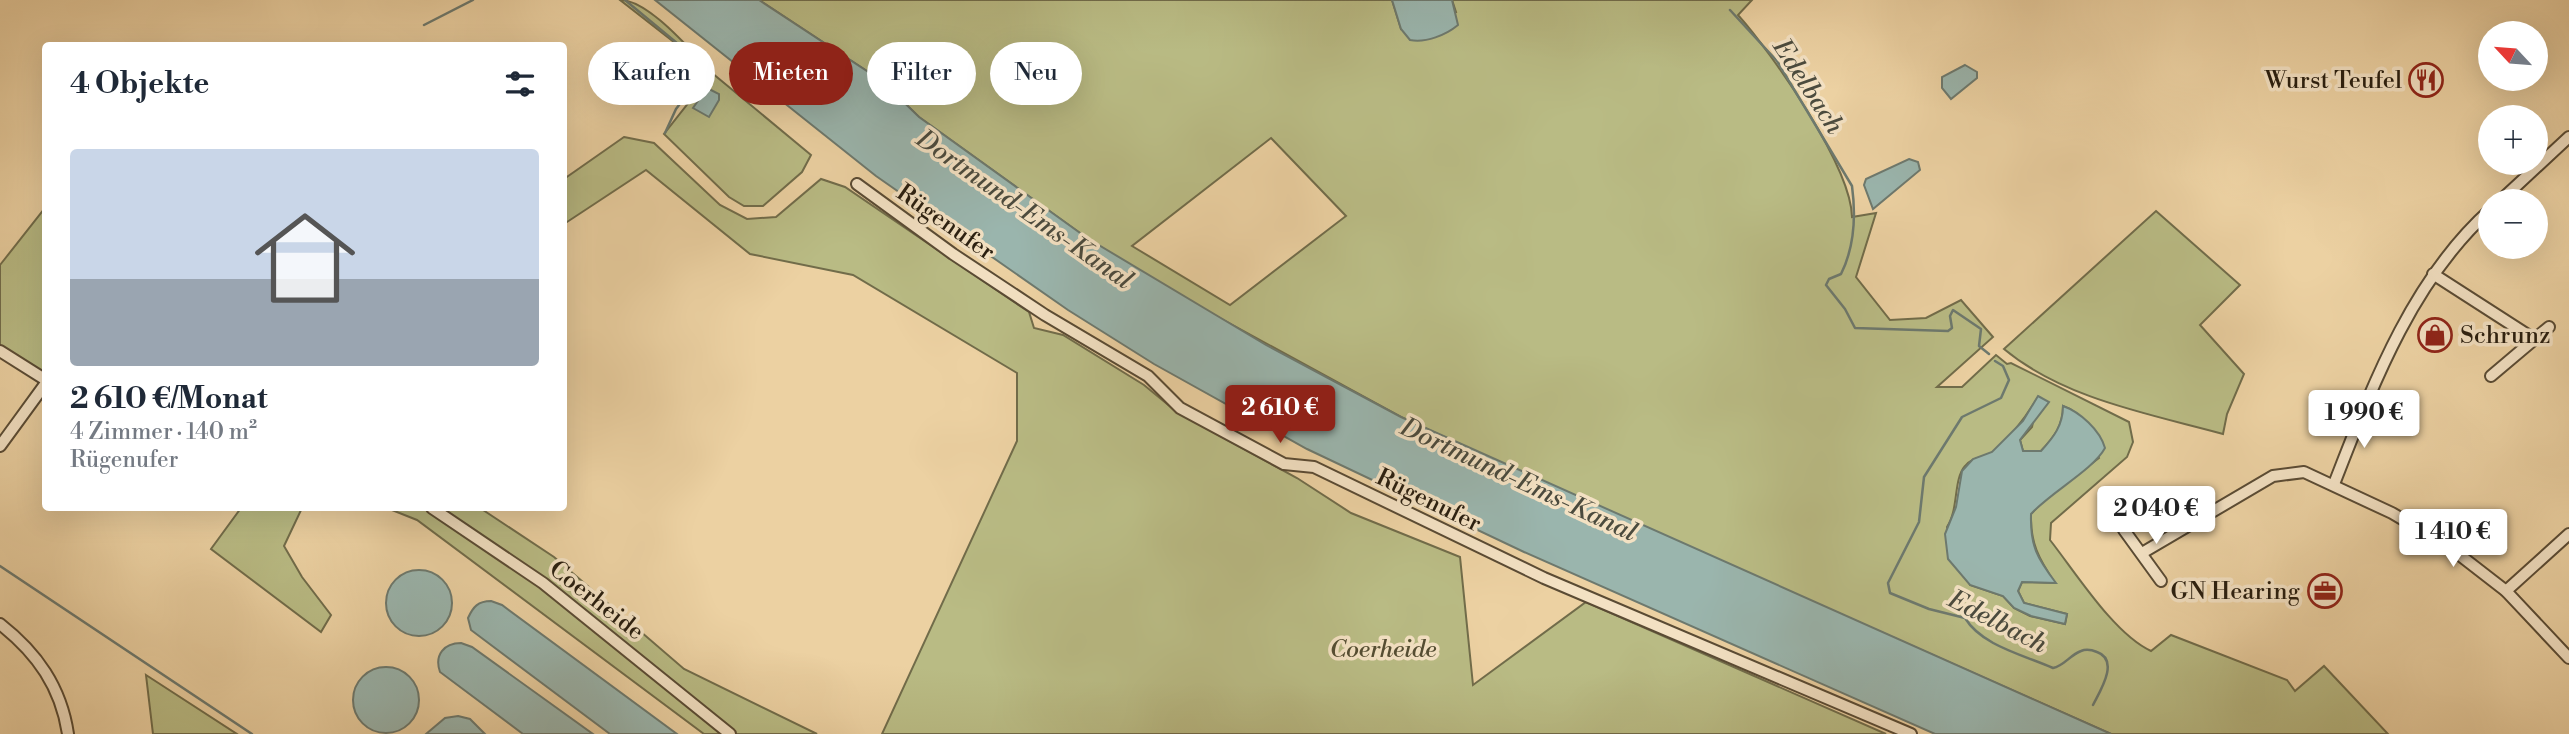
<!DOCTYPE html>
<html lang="de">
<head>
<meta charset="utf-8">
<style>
	body { margin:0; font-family:"Libre Bodoni",serif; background:#f6f6f7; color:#1f2937; height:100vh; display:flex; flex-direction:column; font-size:26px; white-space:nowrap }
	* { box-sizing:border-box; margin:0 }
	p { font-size:23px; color:#747a83 }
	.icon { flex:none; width:38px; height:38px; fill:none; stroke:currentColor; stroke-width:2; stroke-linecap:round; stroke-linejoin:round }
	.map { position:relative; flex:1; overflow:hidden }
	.drawer { position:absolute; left:42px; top:42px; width:525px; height:469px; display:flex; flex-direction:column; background:#fff; border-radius:7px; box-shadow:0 7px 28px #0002 }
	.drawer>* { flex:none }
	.hud { position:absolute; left:588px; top:42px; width:665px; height:63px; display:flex; gap:14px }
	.needle { width:46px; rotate:296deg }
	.tools { position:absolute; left:2478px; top:21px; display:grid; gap:14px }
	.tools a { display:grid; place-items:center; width:70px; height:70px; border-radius:50%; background:#fff; box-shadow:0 7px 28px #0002; font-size:35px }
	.price { position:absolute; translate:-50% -60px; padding:0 16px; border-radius:7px; background:#fff; color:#222; font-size:23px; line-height:46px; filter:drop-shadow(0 2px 4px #0008) }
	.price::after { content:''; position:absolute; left:50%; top:42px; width:21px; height:16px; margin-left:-10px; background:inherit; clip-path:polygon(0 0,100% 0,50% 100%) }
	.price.selected { background:#8f2418; color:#fff }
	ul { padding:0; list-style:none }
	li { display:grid; align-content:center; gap:14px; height:371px; padding:0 28px }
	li+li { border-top:2px solid #e0e1e3 }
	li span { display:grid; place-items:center; height:217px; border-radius:7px; color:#555 }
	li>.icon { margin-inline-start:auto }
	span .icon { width:126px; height:126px; fill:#fffc; stroke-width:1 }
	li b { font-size:30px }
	h2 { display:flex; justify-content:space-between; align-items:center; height:84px; padding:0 28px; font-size:30px }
	.tag { padding:0 24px; border-radius:32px; background:#fff; box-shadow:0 7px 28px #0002; font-size:24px; line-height:63px }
	.tag.selected { background:#8f2418; color:#fff }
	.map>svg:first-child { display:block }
	.green { fill:#b9bb84; stroke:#716c4a; stroke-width:2; fill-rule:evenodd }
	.water { fill:#9ab5ad; stroke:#6d796e; stroke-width:2 }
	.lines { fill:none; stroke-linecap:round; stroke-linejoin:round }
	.stream { stroke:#6d796e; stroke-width:2.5 }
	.minor-casing { stroke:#5a4b34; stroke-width:14 }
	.minor { stroke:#f3e1c3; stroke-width:10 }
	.labels { text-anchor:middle; stroke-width:7; stroke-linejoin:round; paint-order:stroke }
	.poi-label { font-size:24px; fill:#291e0f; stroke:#f3e1c3; text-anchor:end }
	.street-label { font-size:24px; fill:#291e0f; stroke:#f3e1c3 }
	.park-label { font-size:24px; font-style:italic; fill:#544d32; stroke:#f3e1c3 }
	.water-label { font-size:26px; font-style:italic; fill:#4b4b3e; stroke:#f3e1c3 }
</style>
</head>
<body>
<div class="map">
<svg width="2569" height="734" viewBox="0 0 2569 734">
	<rect width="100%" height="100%" fill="#ecd1a2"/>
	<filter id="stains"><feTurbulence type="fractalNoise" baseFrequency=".00286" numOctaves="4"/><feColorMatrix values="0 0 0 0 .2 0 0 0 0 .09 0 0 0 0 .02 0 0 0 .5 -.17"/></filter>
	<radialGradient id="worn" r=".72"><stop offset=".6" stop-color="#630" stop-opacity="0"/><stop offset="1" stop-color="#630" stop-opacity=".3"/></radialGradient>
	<g class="green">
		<path d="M 620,0 C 649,0 691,51 711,71 Z"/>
		<path d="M 759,0 L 1392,0 L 1401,29 L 1456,12 L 1452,0 L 1752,0 L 1738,15 C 1772,53 1851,166 1852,217 L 1876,213 L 1856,277 L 1890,320 L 1926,318 L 1961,300 L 1993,337 L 1937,387 L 1962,387 L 1996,355 L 2007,364 L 2011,363 L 2129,422 L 2133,442 L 2127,457 L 2051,523 L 2050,540 C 2076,573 2114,634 2151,651 L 2171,635 L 2287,680 L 2295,691 L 2324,666 L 2388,734 L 2111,734 L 1507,466 L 1401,417 L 1172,292 L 1087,238 L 919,117 L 882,81 ZM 1271,138 L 1346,216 L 1230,305 L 1132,246 ZM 2038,397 L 2032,427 L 2020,440 L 2023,451 L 2041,451 C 2054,437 2063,426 2063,406 C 2087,414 2091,437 2099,458 L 2044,500 L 2031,514 C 2030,543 2039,559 2055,583 L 2022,582 L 2018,591 L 2024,603 L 2067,614 L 2065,624 L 2030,616 L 2014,608 L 2003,596 L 1970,585 L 1947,527 C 1959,509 1953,480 1965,466 C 1973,456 1985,458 1994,451 C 2012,436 2026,417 2038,397 Z"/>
		<polygon points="712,73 811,155 802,172 763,206 744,206 729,197 664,134"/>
		<polygon points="624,137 654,143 720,205 747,219 776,217 821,179 845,187 1029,312 1034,328 1063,335 1144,385 1178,413 1297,478 1351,513 1460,557 1473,685 1586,602 1886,734 882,734 1017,441 1017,373 853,275 750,254 646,170 564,224 564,179"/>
		<polygon points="45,208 45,377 0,347 0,265"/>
		<path d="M 2156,211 L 2240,285 L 2200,325 L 2244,374 L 2227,414 L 2223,434 C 2150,414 2064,399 2004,349 Z"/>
		<polygon points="241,508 302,508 284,546 302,577 331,615 321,632 211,549"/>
		<polygon points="387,508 480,508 554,557 684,669 817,734 704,734 417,520"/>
		<polygon points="146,675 237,734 153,734"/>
	</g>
	<g class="water">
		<polygon points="655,0 759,0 882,81 919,117 1087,238 1266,345 1401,417 2111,734 1935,734 1524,552 1307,449 1154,364 1068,310 876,176"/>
		<path d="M 1392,0 L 1452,0 L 1458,25 C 1446,35 1426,43 1410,40 L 1401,29 Z"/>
		<polygon points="1965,65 1977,72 1977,78 1951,99 1942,88 1942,77"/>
		<polygon points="707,88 719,94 719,100 709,117 693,108"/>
		<polygon points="1909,159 1918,162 1920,170 1873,209 1864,185 1866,179"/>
		<path d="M 2038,396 L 2049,402 L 2020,440 L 2023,451 L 2041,451 C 2054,437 2063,425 2063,406 C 2080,412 2100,430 2105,448 C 2093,470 2051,492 2031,514 C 2030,546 2037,558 2056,583 L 2022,582 L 2018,591 L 2024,603 L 2067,614 L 2065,624 L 2031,616 L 2014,608 L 2003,596 L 1970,585 L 1948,559 L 1945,534 L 1956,507 L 1962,471 L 1973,459 L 1992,452 L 2023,421 Z"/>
		<circle cx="419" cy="603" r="33"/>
		<path d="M 491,601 L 502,605 L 677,734 L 610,734 L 471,630 L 468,618 C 473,607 478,601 491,601 Z"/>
		<path d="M 461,643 L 472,647 L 593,734 L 523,734 L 440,672 C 434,655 444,643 461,643 Z"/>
		<circle cx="386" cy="700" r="33"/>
		<polygon points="458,716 470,719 485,734 426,734 445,718"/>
	</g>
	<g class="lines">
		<g class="stream">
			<polyline points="625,0 707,68 676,109 665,133"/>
			<path d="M 1730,10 L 1777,61 L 1852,186 C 1856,216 1855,246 1841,274 L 1829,279 L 1826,285 L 1845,309 L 1855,328 L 1948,331 L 1952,328 L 1950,316 L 1953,310 L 1981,329 L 1979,346 L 1989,354"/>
			<polyline points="424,25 473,0"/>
			<path d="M 1995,361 L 2003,366 L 2009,380 L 2001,398 L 1962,417 L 1924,477 L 1919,522 L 1888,583 L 1890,593 L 1929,609 L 1965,618 C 1982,646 2024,655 2053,668 C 2064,666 2070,655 2081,651 C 2086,649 2092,650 2097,652 C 2120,660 2100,691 2093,705"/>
			<polyline points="0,566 252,734"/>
		</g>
		<g class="minor-casing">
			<g id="minor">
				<polyline points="857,184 953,254 1045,315 1148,376 1180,408 1284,464 1314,467 1544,578 1911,734"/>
				<polyline points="2500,201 2569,137"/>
				<polyline points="2433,274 2534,339"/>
				<polyline points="0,351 46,380"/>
				<polyline points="2491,376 2549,327"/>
				<polyline points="0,446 46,383"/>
				<path d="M 2334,484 C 2372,387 2411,281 2490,210"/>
				<polyline points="432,508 543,583 730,734"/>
				<polyline points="2124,530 2161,581"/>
				<polyline points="2142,553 2273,476 2304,472 2392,513 2448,546 2506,591 2569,658"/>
				<polyline points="2506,591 2569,534"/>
				<path d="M 0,624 C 37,653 61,687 68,734"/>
			</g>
		</g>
		<use href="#minor" class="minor"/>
	</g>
	<defs>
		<g id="restaurant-ring" transform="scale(1.75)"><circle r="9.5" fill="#f3e1c3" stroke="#8f2418" stroke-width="1.5"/><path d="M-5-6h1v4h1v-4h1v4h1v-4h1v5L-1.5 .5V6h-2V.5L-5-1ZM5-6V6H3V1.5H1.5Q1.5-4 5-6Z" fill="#8f2418"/></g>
		<g id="shop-ring" transform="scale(1.75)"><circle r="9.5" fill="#f3e1c3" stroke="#8f2418" stroke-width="1.5"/><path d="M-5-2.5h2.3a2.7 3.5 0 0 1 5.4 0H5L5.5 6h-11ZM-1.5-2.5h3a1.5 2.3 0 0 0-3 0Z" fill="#8f2418"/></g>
		<g id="office-ring" transform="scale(1.75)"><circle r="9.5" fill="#f3e1c3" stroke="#8f2418" stroke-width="1.5"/><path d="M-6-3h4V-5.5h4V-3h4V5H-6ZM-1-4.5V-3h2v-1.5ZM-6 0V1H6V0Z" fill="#8f2418"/></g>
	</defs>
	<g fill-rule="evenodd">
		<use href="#restaurant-ring" x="2426" y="80"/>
		<use href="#shop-ring" x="2435" y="335"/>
		<use href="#office-ring" x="2325" y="591"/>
	</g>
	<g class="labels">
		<g class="poi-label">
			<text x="2402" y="88">Wurst Teufel</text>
			<text x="2460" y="343" text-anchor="start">Schrunz</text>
			<text x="2300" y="599">GN Hearing</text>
		</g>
		<g class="street-label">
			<text transform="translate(946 222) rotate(35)" y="8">Rügenufer</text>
			<text transform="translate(1429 500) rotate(26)" y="8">Rügenufer</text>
			<text transform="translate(597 600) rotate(38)" y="8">Coerheide</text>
		</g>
		<g class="park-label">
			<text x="1383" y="657">Coerheide</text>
		</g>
		<g class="water-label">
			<text transform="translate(1809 86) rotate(57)" y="9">Edelbach</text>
			<text transform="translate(1025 209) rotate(35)" y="9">Dortmund-Ems-Kanal</text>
			<text transform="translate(1519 479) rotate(25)" y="9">Dortmund-Ems-Kanal</text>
			<text transform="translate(1998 621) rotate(27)" y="9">Edelbach</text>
		</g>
	</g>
	<rect width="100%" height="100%" filter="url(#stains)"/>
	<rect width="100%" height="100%" fill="url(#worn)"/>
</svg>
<div class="tools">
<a><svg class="needle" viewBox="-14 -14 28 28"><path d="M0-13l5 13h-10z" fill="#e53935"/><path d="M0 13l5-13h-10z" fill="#747a83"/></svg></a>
<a>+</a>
<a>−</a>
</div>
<b class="price selected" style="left:1280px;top:445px">2 610 €</b>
<b class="price" style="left:2364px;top:450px">1 990 €</b>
<b class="price" style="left:2156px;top:546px">2 040 €</b>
<b class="price" style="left:2453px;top:569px">1 410 €</b>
<div class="hud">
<a class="tag">Kaufen</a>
<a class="tag selected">Mieten</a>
<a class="tag">Filter</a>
<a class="tag">Neu</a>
</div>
<section class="drawer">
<h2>4 Objekte<svg class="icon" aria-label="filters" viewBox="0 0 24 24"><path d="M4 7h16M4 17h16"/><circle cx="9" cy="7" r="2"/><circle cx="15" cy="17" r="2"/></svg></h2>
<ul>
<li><span style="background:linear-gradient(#c9d6e8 60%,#9aa5b1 0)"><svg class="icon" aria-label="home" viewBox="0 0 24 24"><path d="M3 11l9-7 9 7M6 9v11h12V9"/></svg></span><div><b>2 610 €/Monat</b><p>4 Zimmer · 140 m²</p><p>Rügenufer</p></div></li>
</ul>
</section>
</div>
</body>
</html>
